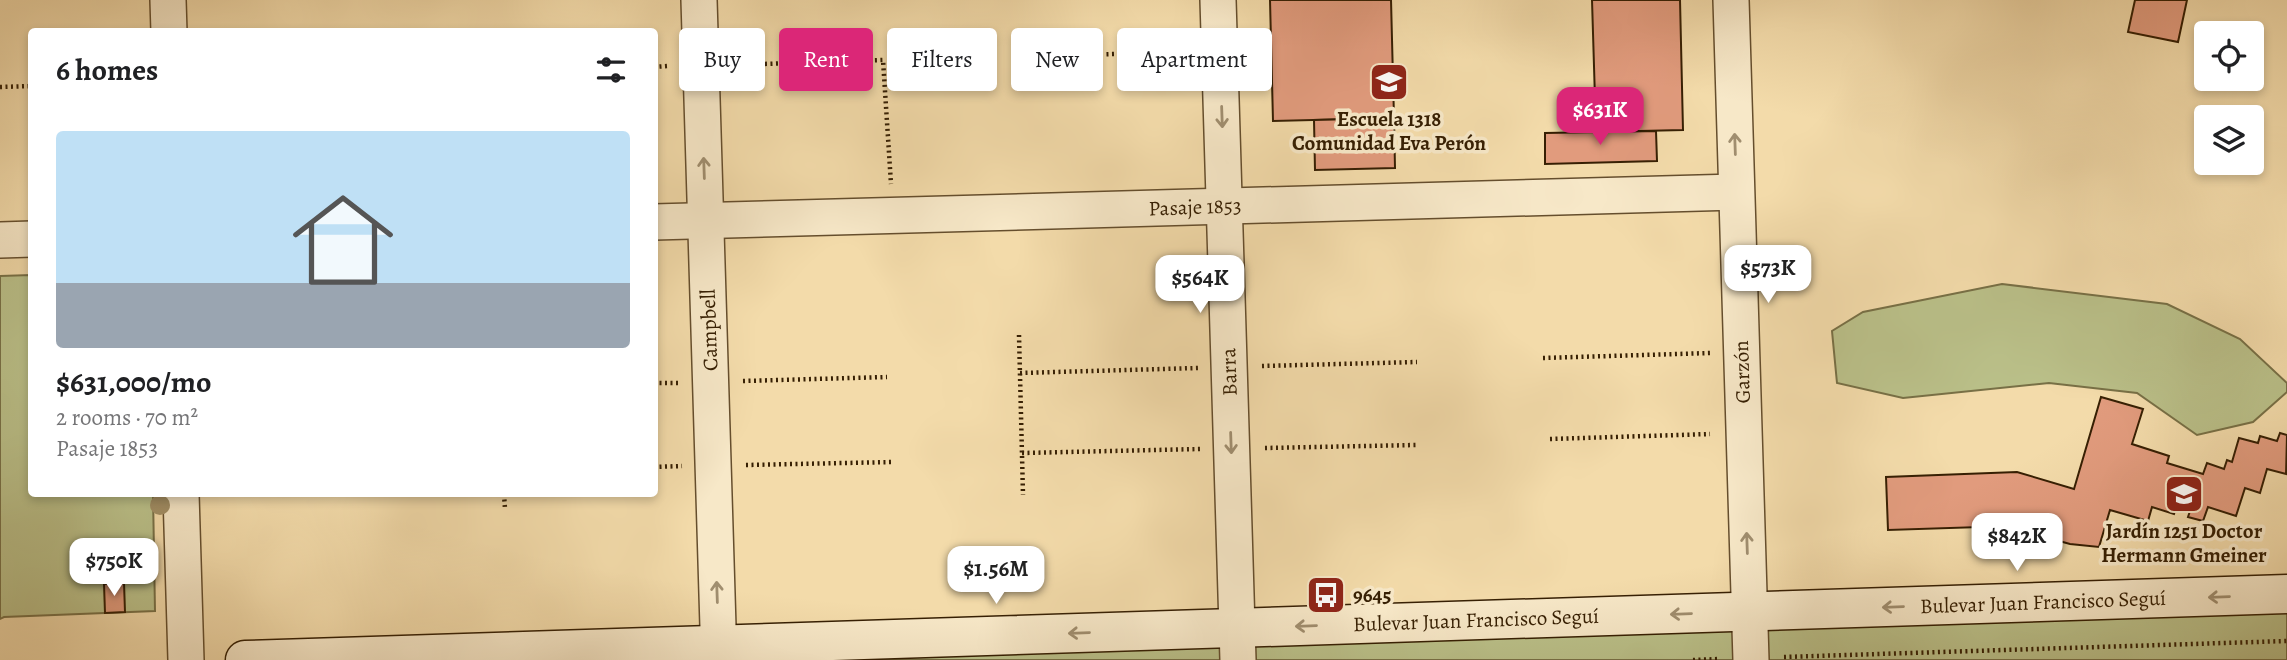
<!DOCTYPE html>
<html lang="en">
<head>
<meta charset="utf-8">
<style>
	body { margin:0; font-family:Alegreya,serif; background:#f6f6f6; color:#202124; height:100vh; display:flex; flex-direction:column; font-size:26px; white-space:nowrap }
	* { box-sizing:border-box; margin:0 }
	p { font-size:23px; color:#757577 }
	.icon { flex:none; width:38px; height:38px; fill:none; stroke:currentColor; stroke-width:2; stroke-linecap:round; stroke-linejoin:round }
	.map { position:relative; flex:1; overflow:hidden }
	.side { position:absolute; left:28px; top:28px; width:630px; height:469px; display:flex; flex-direction:column; background:#fff; border-radius:7px; box-shadow:0 4px 10px #0003 }
	.side>* { flex:none }
	.banner { position:absolute; left:679px; top:28px; width:665px; height:63px; display:flex; gap:14px }
	.fabs { position:absolute; left:2194px; top:21px; display:grid; gap:14px }
	.fabs a { display:grid; place-items:center; width:70px; height:70px; border-radius:7px; background:#fff; box-shadow:0 4px 10px #0003; font-size:35px }
	.price { position:absolute; translate:-50% -60px; padding:0 16px; border-radius:14px; background:#fff; color:#222; font-size:23px; line-height:46px; filter:drop-shadow(0 2px 4px #0008) }
	.price::after { content:''; position:absolute; left:50%; top:42px; width:21px; height:16px; margin-left:-10px; background:inherit; clip-path:polygon(0 0,100% 0,50% 100%) }
	.price.selected { background:#db2777; color:#fff }
	ul { padding:0; list-style:none }
	li { display:grid; align-content:center; gap:14px; height:371px; padding:0 28px }
	li span { display:grid; place-items:center; height:217px; border-radius:7px; color:#555 }
	li>.icon { margin-inline-start:auto }
	span .icon { width:126px; height:126px; fill:#fffc; stroke-width:1 }
	li b { font-size:30px }
	h2 { display:flex; justify-content:space-between; align-items:center; height:84px; padding:0 28px; font-size:30px }
	.pill { padding:0 24px; border-radius:7px; background:#fff; box-shadow:0 4px 10px #0003; font-size:24px; line-height:63px }
	.pill.selected { background:#db2777; color:#fff }
	.map>svg:first-child { display:block }
	.green { fill:#bac089; stroke:#787046; stroke-width:2 }
	.building { fill:#e19b7d; stroke:#361f03; stroke-width:2 }
	.lines { fill:none; stroke-linecap:round; stroke-linejoin:round }
	.minor-casing { stroke:#654e2d; stroke-width:38 }
	.secondary-casing { stroke:#361f03; stroke-width:41 }
	.path { stroke:#361f03; stroke-width:4.5; stroke-dasharray:2 3.5; stroke-linecap:butt }
	.minor { stroke:#f7e8c8; stroke-width:35 }
	.secondary { stroke:#f7e8c8; stroke-width:38 }
	.tree { fill:#a18e64 }
	.oneway { stroke:#a08e6f }
	.labels { text-anchor:middle; stroke-width:7; stroke-linejoin:round; paint-order:stroke }
	.poi-label { font-size:21px; font-weight:bold; fill:#361f03; stroke:#f7e8c8 }
	.street-label { font-size:21px; fill:#361f03; stroke:#f7e8c8 }
</style>
</head>
<body>
<div class="map">
<svg width="2287" height="660" viewBox="0 0 2287 660">
	<rect width="100%" height="100%" fill="#f3dbaa"/>
	<filter id="stains"><feTurbulence type="fractalNoise" baseFrequency=".00286" numOctaves="4"/><feColorMatrix values="0 0 0 0 .2 0 0 0 0 .09 0 0 0 0 .02 0 0 0 .5 -.17"/></filter>
	<radialGradient id="worn" r=".72"><stop offset=".6" stop-color="#630" stop-opacity="0"/><stop offset="1" stop-color="#630" stop-opacity=".3"/></radialGradient>
	<g class="green">
		<polygon points="31,275 32,494 153,494 155,611 4,617 0,619 0,276"/>
		<polygon points="2002,284 2167,304 2240,339 2287,383 2287,392 2253,422 2197,435 2137,393 2049,383 1903,398 1837,383 1832,331 1863,312"/>
		<polygon points="2287,594 2287,660 245,660"/>
	</g>
	<g class="building">
		<polygon points="1270,0 1391,0 1394,118 1273,121"/>
		<polygon points="1592,0 1680,0 1683,130 1596,132"/>
		<polygon points="2135,0 2187,0 2178,42 2128,32"/>
		<polygon points="1394,118 1395,168 1315,170 1314,120"/>
		<polygon points="1656,131 1657,161 1545,164 1545,133"/>
		<polygon points="2101,397 2143,409 2132,444 2169,456 2167,463 2203,474 2207,463 2224,469 2227,460 2232,462 2239,438 2258,443 2260,436 2277,441 2280,433 2287,435 2286,474 2267,469 2260,493 2245,488 2236,516 2208,507 2203,521 2188,517 2190,511 2176,507 2174,514 2152,507 2148,521 2110,510 2099,547 2070,544 2041,536 2038,546 2008,536 2011,526 1888,530 1886,477 2017,472 2074,489"/>
		<polygon points="124,583 125,612 105,613 104,584"/>
	</g>
	<g class="lines">
		<g class="minor-casing">
			<g id="minor">
				<polyline points="168,0 169,32"/>
				<polyline points="699,0 719,660"/>
				<polyline points="1218,0 1238,660"/>
				<polyline points="1731,0 1751,660"/>
				<polyline points="654,222 1736,192"/>
				<polyline points="0,240 32,239"/>
				<polyline points="181,494 186,660"/>
			</g>
		</g>
		<g class="secondary-casing">
			<polyline id="secondary" points="245,660 2287,594"/>
		</g>
		<g class="path">
			<polyline points="1046,56 1185,52"/>
			<polyline points="732,65 883,60 891,184"/>
			<polyline points="654,67 668,66"/>
			<polyline points="0,87 32,86"/>
			<polyline points="1019,335 1023,495"/>
			<polyline points="1543,358 1710,353"/>
			<polyline points="1262,366 1417,362"/>
			<polyline points="1020,373 1198,368"/>
			<polyline points="743,381 887,377"/>
			<polyline points="654,383 678,383"/>
			<polyline points="1550,439 1710,434"/>
			<polyline points="1265,448 1416,445"/>
			<polyline points="1022,453 1200,449"/>
			<polyline points="746,465 894,462"/>
			<polyline points="654,467 682,466"/>
			<polyline points="504,494 505,509"/>
			<polyline points="1784,657 2287,641"/>
			<polyline points="1693,660 1720,659"/>
		</g>
		<use href="#minor" class="minor"/>
		<use href="#secondary" class="secondary"/>
	</g>
	<circle class="tree" cx="160" cy="505" r="10"/>
	<defs><path id="oneway-shaft" d="M-6 0H5M1.5-3L5.5 0L1.5 3" fill="none" stroke-width="1.6" stroke-linecap="round" stroke-linejoin="round" transform="scale(1.75)"/></defs>
	<g class="oneway">
		<use href="#oneway-shaft" transform="translate(1222 117) rotate(88)"/>
		<use href="#oneway-shaft" transform="translate(1735 144) rotate(-92)"/>
		<use href="#oneway-shaft" transform="translate(704 168) rotate(-92)"/>
		<use href="#oneway-shaft" transform="translate(1231 443) rotate(88)"/>
		<use href="#oneway-shaft" transform="translate(1747 543) rotate(-92)"/>
		<use href="#oneway-shaft" transform="translate(717 592) rotate(-92)"/>
		<use href="#oneway-shaft" transform="translate(2219 597) rotate(178)"/>
		<use href="#oneway-shaft" transform="translate(1893 607) rotate(178)"/>
		<use href="#oneway-shaft" transform="translate(1681 614) rotate(178)"/>
		<use href="#oneway-shaft" transform="translate(1306 626) rotate(178)"/>
		<use href="#oneway-shaft" transform="translate(1079 633) rotate(178)"/>
	</g>
	<defs>
		<g id="school-square" transform="scale(2.0125)"><rect x="-9" y="-9" width="18" height="18" rx="4" fill="#8f2418" stroke="#f7e8c8"/><path d="M0-5L7-2L0 1L-7-2ZM-4 1L0 2.5L4 1V4Q0 6-4 4Z" fill="#fff"/></g>
		<g id="bus-square" transform="scale(2.0125)"><rect x="-9" y="-9" width="18" height="18" rx="4" fill="#8f2418" stroke="#f7e8c8"/><path d="M-5-6H5V4H4V6H2V4H-2V6H-4V4H-5ZM-3.5-4V0h7V-4ZM-3.5 1.2v1.5H-2V1.2ZM2 1.2v1.5H3.5V1.2Z" fill="#fff"/></g>
	</defs>
	<g fill-rule="evenodd">
		<use href="#school-square" x="1389" y="82"/>
		<use href="#school-square" x="2184" y="494"/>
		<use href="#bus-square" x="1326" y="595"/>
	</g>
	<g class="labels">
		<g class="poi-label">
			<text x="1389" y="126">Escuela 1318<tspan x="1389" dy="24">Comunidad Eva Perón</tspan></text>
			<text x="2184" y="538">Jardín 1251 Doctor<tspan x="2184" dy="24">Hermann Gmeiner</tspan></text>
			<text x="1353" y="602" text-anchor="start">9645</text>
		</g>
		<g class="street-label">
			<text transform="translate(1195 207) rotate(-2)" y="7">Pasaje 1853</text>
			<text transform="translate(709 330) rotate(-92)" y="7">Campbell</text>
			<text transform="translate(1229 372) rotate(-92)" y="7">Barra</text>
			<text transform="translate(1742 372) rotate(-92)" y="7">Garzón</text>
			<text transform="translate(2043 602) rotate(-2)" y="7">Bulevar Juan Francisco Seguí</text>
			<text transform="translate(1476 620) rotate(-2)" y="7">Bulevar Juan Francisco Seguí</text>
		</g>
	</g>
	<rect width="100%" height="100%" filter="url(#stains)"/>
	<rect width="100%" height="100%" fill="url(#worn)"/>
</svg>
<div class="fabs">
<a><svg class="icon" aria-label="locate" viewBox="0 0 24 24"><circle cx="12" cy="12" r="6"/><path d="M12 2v4M12 18v4M2 12h4M18 12h4"/></svg></a>
<a><svg class="icon" aria-label="layers" viewBox="0 0 24 24"><path d="M12 4l9 5-9 5-9-5zM3 14l9 5 9-5"/></svg></a>
</div>
<b class="price selected" style="left:1600px;top:147px">$631K</b>
<b class="price" style="left:1768px;top:305px">$573K</b>
<b class="price" style="left:1200px;top:315px">$564K</b>
<b class="price" style="left:2017px;top:573px">$842K</b>
<b class="price" style="left:114px;top:598px">$750K</b>
<b class="price" style="left:996px;top:606px">$1.56M</b>
<div class="banner">
<a class="pill">Buy</a>
<a class="pill selected">Rent</a>
<a class="pill">Filters</a>
<a class="pill">New</a>
<a class="pill">Apartment</a>
</div>
<section class="side">
<h2>6 homes<svg class="icon" aria-label="filters" viewBox="0 0 24 24"><path d="M4 7h16M4 17h16"/><circle cx="9" cy="7" r="2"/><circle cx="15" cy="17" r="2"/></svg></h2>
<ul>
<li><span style="background:linear-gradient(#bfe0f5 70%,#9aa5b1 0)"><svg class="icon" aria-label="home" viewBox="0 0 24 24"><path d="M3 11l9-7 9 7M6 9v11h12V9"/></svg></span><div><b>$631,000/mo</b><p>2 rooms · 70 m²</p><p>Pasaje 1853</p></div></li>
</ul>
</section>
</div>
</body>
</html>
